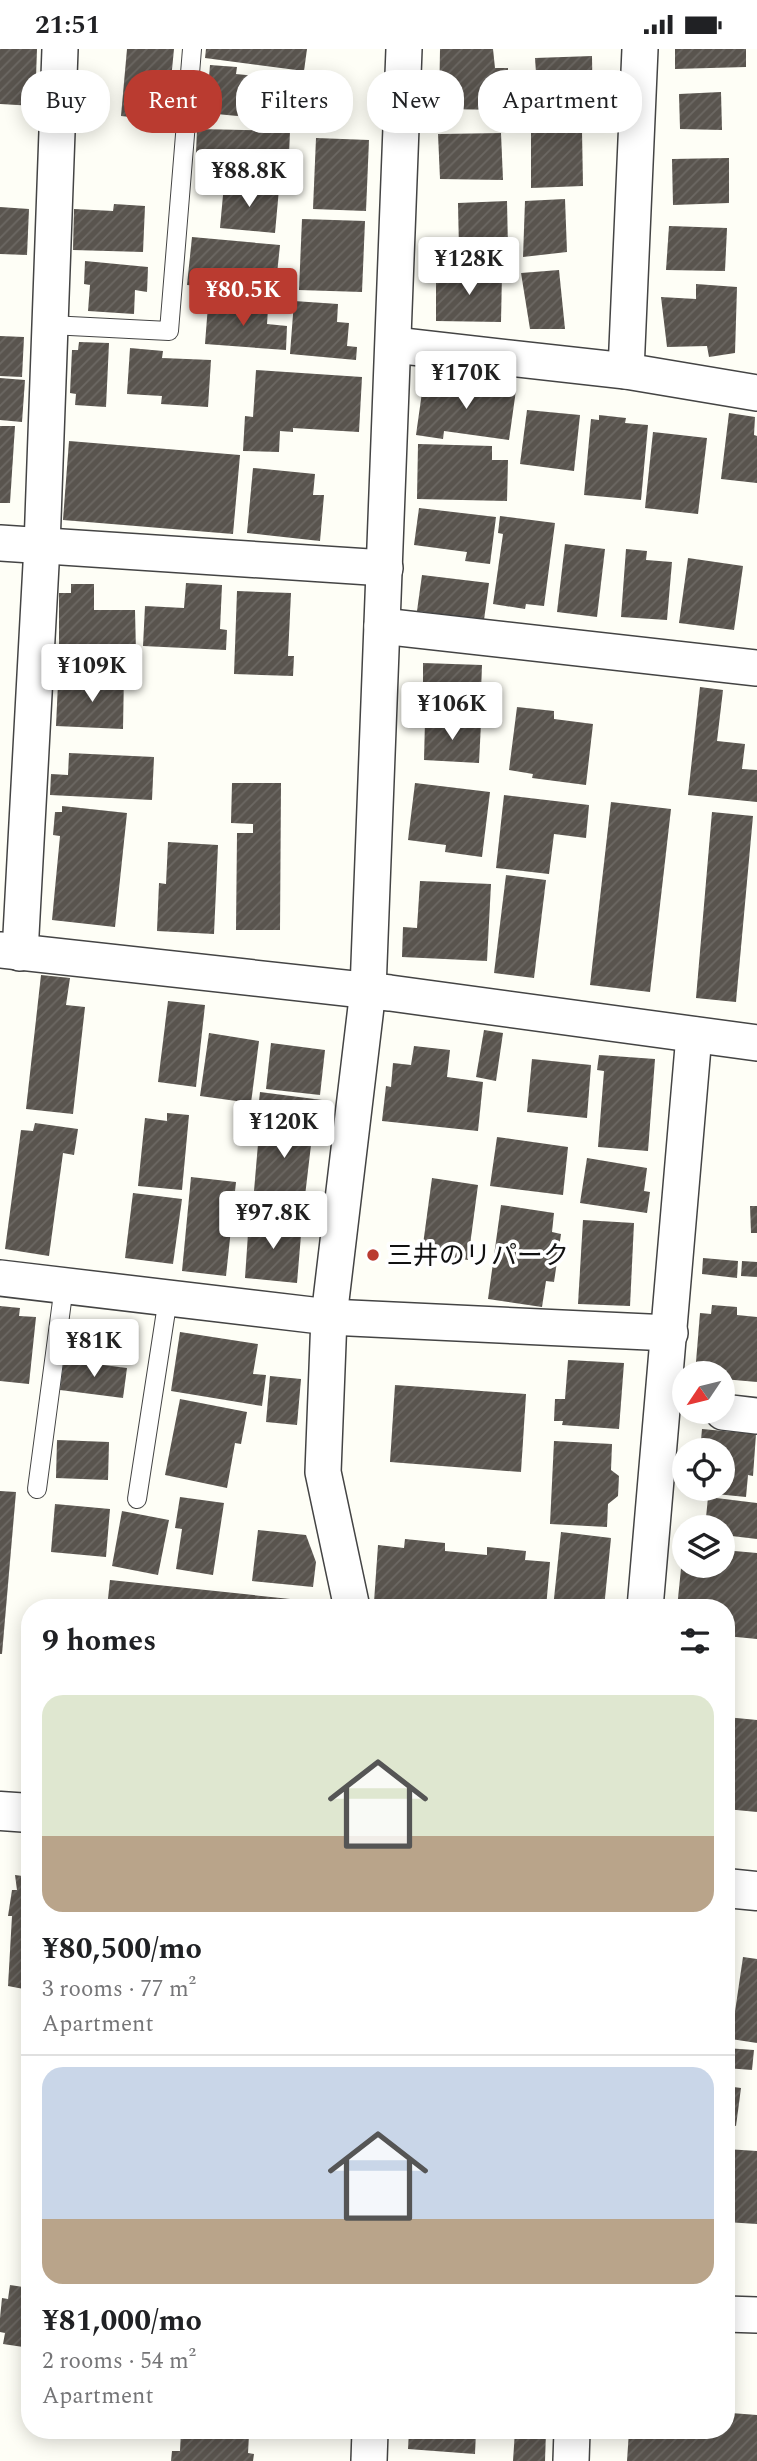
<!DOCTYPE html>
<html lang="en">
<head>
<meta charset="utf-8">
<style>
	body { margin:0; font-family:Spectral,"Noto Sans JP",serif; background:#f6f6f6; color:#202124; height:100vh; display:flex; flex-direction:column; font-size:26px; white-space:nowrap }
	* { box-sizing:border-box; margin:0 }
	p { font-size:23px; color:#757577 }
	.icon { flex:none; width:38px; height:38px; fill:none; stroke:currentColor; stroke-width:2; stroke-linecap:round; stroke-linejoin:round }
	.map { position:relative; flex:1; overflow:hidden }
	.panel { position:absolute; left:21px; top:1550px; width:714px; height:840px; display:flex; flex-direction:column; background:#fff; border-radius:28px; box-shadow:0 4px 18px #0003 }
	.panel>* { flex:none }
	.banner { position:absolute; left:21px; top:21px; width:716px; height:63px; display:flex; gap:14px }
	.needle { width:46px; rotate:235deg }
	.buttons { position:absolute; left:672px; top:1312px; display:grid; gap:14px }
	.buttons a { display:grid; place-items:center; width:63px; height:63px; border-radius:50%; background:#fff; box-shadow:0 4px 18px #0003; font-size:35px }
	.price { position:absolute; translate:-50% -60px; padding:0 16px; border-radius:7px; background:#fff; color:#222; font-size:23px; line-height:46px; filter:drop-shadow(0 2px 4px #0008) }
	.price::after { content:''; position:absolute; left:50%; top:42px; width:21px; height:16px; margin-left:-10px; background:inherit; clip-path:polygon(0 0,100% 0,50% 100%) }
	.price.on { background:#ba3b30; color:#fff }
	ul { padding:0; list-style:none }
	li { display:grid; align-content:center; gap:14px; height:371px; padding:0 21px }
	li+li { border-top:2px solid #e0e0e0 }
	li span { display:grid; place-items:center; height:217px; border-radius:21px; color:#555 }
	li>.icon { margin-inline-start:auto }
	span .icon { width:126px; height:126px; fill:#fffc; stroke-width:1 }
	li b { font-size:30px }
	h2 { display:flex; justify-content:space-between; align-items:center; height:84px; padding:0 21px; font-size:30px }
	.chip { padding:0 24px; border-radius:28px; background:#fff; box-shadow:0 4px 18px #0003; font-size:24px; line-height:63px }
	.chip.on { background:#ba3b30; color:#fff }
	.status { display:flex; justify-content:space-between; align-items:center; height:49px; padding:0 35px; background:#fff; direction:ltr }
	.status svg { height:19px; fill:currentColor }
	.map>svg:first-child { display:block }
	.building { fill:url(#building-hatch) }
	.lines { fill:none; stroke-linecap:round; stroke-linejoin:round }
	.service-casing { stroke:#444; stroke-width:20 }
	.minor-casing { stroke:#444; stroke-width:38 }
	.tertiary-casing { stroke:#444; stroke-width:41 }
	.service { stroke:#fff; stroke-width:18 }
	.minor { stroke:#fff; stroke-width:35 }
	.tertiary { stroke:#fff; stroke-width:38 }
	.poi-dot { fill:#ba3b30; stroke:#fff; stroke-width:2.5 }
	.labels { text-anchor:middle; stroke-width:7; stroke-linejoin:round; paint-order:stroke }
	.poi-label { font-size:26px; fill:#111; stroke:#fff; text-anchor:start }
</style>
</head>
<body>
<div class="status"><b>21:51</b><svg viewBox="0 0 49 12"><path d="M0 12V9h3v3zM5 12V6h3v6zM10 12V3h3v9zM15 12V0h3v12zM26 1h20v11H26zM47 4h2v5h-2z"/></svg></div>
<div class="map">
<svg width="757" height="2412" viewBox="0 0 757 2412">
	<defs>
		<pattern id="building-hatch" width="6" height="6" patternUnits="userSpaceOnUse" patternTransform="scale(1.75)"><rect width="6" height="6" fill="#59544e"/><path d="M-1 1l2-2M0 6l6-6M5 7l2-2" fill="none" stroke="#6c6863"/></pattern>
	</defs>
	<rect width="100%" height="100%" fill="#fefef6"/>
	<g class="building">
		<polygon points="0,0 37,0 35,57 0,55"/>
		<polygon points="127,0 174,0 167,72 121,67"/>
		<polygon points="206,0 307,0 304,22 205,9"/>
		<polygon points="440,0 493,0 495,19 508,19 507,61 439,60"/>
		<polygon points="675,0 746,0 746,18 675,20"/>
		<polygon points="592,7 593,72 539,68 535,9"/>
		<polygon points="210,16 237,18 236,25 284,30 281,71 206,64"/>
		<polygon points="721,43 722,81 680,80 679,45"/>
		<polygon points="197,80 290,82 289,106 300,107 299,131 223,129 224,104 196,104"/>
		<polygon points="582,82 583,137 531,139 531,83"/>
		<polygon points="501,84 503,131 440,130 438,85"/>
		<polygon points="316,89 369,91 366,162 313,160"/>
		<polygon points="729,109 729,154 673,156 672,110"/>
		<polygon points="224,135 279,140 275,184 220,179"/>
		<polygon points="565,150 567,203 523,208 525,152"/>
		<polygon points="507,152 508,200 459,201 458,154"/>
		<polygon points="114,155 145,157 143,203 73,201 74,160 113,162"/>
		<polygon points="0,158 29,160 27,206 0,205"/>
		<polygon points="302,170 365,172 362,243 299,241"/>
		<polygon points="669,177 727,179 725,222 666,221"/>
		<polygon points="192,188 280,196 275,244 187,236"/>
		<polygon points="85,212 148,218 147,243 135,241 134,265 88,262 90,236 84,235"/>
		<polygon points="559,221 565,280 530,280 521,224"/>
		<polygon points="436,223 502,224 501,273 436,272"/>
		<polygon points="696,235 737,238 735,304 709,308 707,297 667,298 661,248 696,250"/>
		<polygon points="294,252 338,255 337,273 349,274 347,297 357,298 356,311 290,305"/>
		<polygon points="208,256 268,260 267,275 287,277 286,301 205,295"/>
		<polygon points="0,287 24,288 22,328 0,327"/>
		<polygon points="79,293 109,294 106,358 75,356 76,345 70,344 72,301 78,301"/>
		<polygon points="130,299 163,302 162,309 211,311 208,358 161,355 162,347 127,345"/>
		<polygon points="256,321 362,328 359,383 293,379 293,383 280,382 279,403 243,402 245,367 253,368"/>
		<polygon points="0,329 25,331 22,373 0,371"/>
		<polygon points="453,333 516,341 509,391 444,382 443,390 416,386 423,336 452,340"/>
		<polygon points="527,361 580,366 574,422 520,415"/>
		<polygon points="729,364 755,368 754,386 757,387 757,434 721,430"/>
		<polygon points="599,366 626,369 625,374 648,376 641,451 584,446 591,370 599,371"/>
		<polygon points="0,377 15,377 10,454 0,454"/>
		<polygon points="653,383 707,389 698,465 645,459"/>
		<polygon points="69,392 240,406 233,485 63,471"/>
		<polygon points="418,395 492,397 492,411 508,411 507,452 417,450"/>
		<polygon points="253,419 315,425 313,446 324,446 320,492 247,484"/>
		<polygon points="419,459 496,468 490,515 465,512 467,503 414,496"/>
		<polygon points="500,467 555,474 544,557 526,555 525,560 493,555 503,485 498,484"/>
		<polygon points="565,495 605,500 597,568 557,563"/>
		<polygon points="626,500 647,502 646,511 672,513 667,571 621,568"/>
		<polygon points="688,509 743,517 734,581 679,574"/>
		<polygon points="422,526 489,534 484,571 417,562"/>
		<polygon points="186,534 222,536 220,580 227,581 226,601 143,597 145,557 184,559"/>
		<polygon points="71,535 94,535 94,561 135,561 136,604 124,604 123,608 59,608 59,544 71,544"/>
		<polygon points="237,542 291,544 288,607 294,607 293,627 234,625"/>
		<polygon points="423,614 482,616 480,670 412,667 413,647 423,647"/>
		<polygon points="102,623 124,624 123,680 56,677 58,634 101,636"/>
		<polygon points="700,638 723,641 717,692 745,695 742,720 757,721 757,753 688,746"/>
		<polygon points="517,658 554,662 554,670 593,675 586,736 532,729 533,725 509,721"/>
		<polygon points="425,672 481,674 479,714 424,711"/>
		<polygon points="69,704 154,708 152,751 50,746 51,725 68,726"/>
		<polygon points="232,734 281,734 280,881 236,881 237,784 253,784 253,775 231,774"/>
		<polygon points="415,734 490,743 482,808 445,803 446,796 408,791"/>
		<polygon points="504,746 589,756 586,789 554,785 549,825 496,819"/>
		<polygon points="611,753 671,760 650,943 590,936"/>
		<polygon points="62,757 127,764 115,878 52,871 60,787 53,786 55,763 62,763"/>
		<polygon points="712,763 753,767 736,953 696,949"/>
		<polygon points="168,793 218,796 214,885 157,882 159,834 166,835"/>
		<polygon points="506,826 546,831 534,929 494,924"/>
		<polygon points="420,832 491,835 487,912 402,908 403,878 417,879"/>
		<polygon points="41,926 70,929 66,956 85,958 73,1065 26,1060"/>
		<polygon points="168,952 205,956 196,1038 158,1033"/>
		<polygon points="484,981 503,984 496,1032 476,1028"/>
		<polygon points="209,984 259,992 251,1054 200,1047"/>
		<polygon points="271,994 325,1001 320,1046 266,1040"/>
		<polygon points="414,997 450,1001 447,1028 483,1033 478,1082 382,1072 386,1037 391,1038 393,1014 411,1016"/>
		<polygon points="599,1006 655,1010 648,1102 598,1098 604,1022 597,1021"/>
		<polygon points="532,1010 591,1016 587,1069 527,1063"/>
		<polygon points="260,1043 322,1051 319,1077 257,1070"/>
		<polygon points="167,1064 189,1066 182,1141 138,1137 145,1069 167,1072"/>
		<polygon points="35,1074 78,1080 74,1106 63,1104 49,1207 5,1200 21,1081 33,1082"/>
		<polygon points="265,1074 313,1079 305,1147 254,1142 258,1095 263,1096"/>
		<polygon points="497,1088 568,1098 563,1146 490,1137"/>
		<polygon points="587,1109 647,1119 644,1142 650,1143 647,1164 580,1154"/>
		<polygon points="191,1128 236,1133 226,1227 182,1222"/>
		<polygon points="432,1129 478,1136 468,1211 422,1203"/>
		<polygon points="133,1144 182,1150 173,1215 125,1209"/>
		<polygon points="501,1156 554,1164 552,1183 561,1185 554,1233 546,1232 542,1258 488,1250"/>
		<polygon points="750,1157 757,1157 757,1184 751,1184"/>
		<polygon points="249,1170 302,1174 297,1234 245,1229"/>
		<polygon points="583,1171 634,1174 630,1257 578,1255"/>
		<polygon points="703,1209 738,1212 737,1229 702,1225"/>
		<polygon points="742,1212 757,1213 757,1228 741,1227"/>
		<polygon points="712,1256 737,1258 737,1266 757,1268 757,1333 723,1330 723,1325 695,1325 700,1264 711,1265"/>
		<polygon points="0,1257 20,1259 19,1267 36,1268 29,1335 0,1332"/>
		<polygon points="180,1283 258,1295 253,1325 266,1326 262,1357 171,1342"/>
		<polygon points="64,1311 127,1319 123,1349 60,1341"/>
		<polygon points="568,1311 624,1314 619,1380 562,1376 563,1372 554,1372 555,1350 565,1350"/>
		<polygon points="270,1327 301,1330 297,1376 266,1373"/>
		<polygon points="395,1336 526,1345 521,1423 390,1413"/>
		<polygon points="180,1350 247,1363 241,1395 235,1394 227,1439 165,1426"/>
		<polygon points="702,1380 756,1385 753,1427 748,1426 746,1448 696,1443 697,1440 723,1440 723,1402 700,1402"/>
		<polygon points="57,1391 109,1393 108,1431 56,1429"/>
		<polygon points="554,1392 612,1395 611,1421 619,1427 618,1447 608,1455 607,1478 550,1475"/>
		<polygon points="0,1442 16,1443 2,1605 0,1605"/>
		<polygon points="180,1448 224,1454 213,1526 176,1520 182,1480 175,1479"/>
		<polygon points="708,1448 757,1454 757,1490 723,1486 723,1479 705,1479"/>
		<polygon points="55,1455 110,1460 106,1508 51,1503"/>
		<polygon points="122,1462 169,1471 158,1526 112,1517"/>
		<polygon points="258,1481 306,1486 316,1513 313,1538 252,1532"/>
		<polygon points="561,1483 611,1489 604,1559 553,1559"/>
		<polygon points="405,1490 445,1494 445,1502 487,1506 487,1498 526,1502 525,1511 550,1513 546,1559 437,1559 374,1553 378,1496 404,1499"/>
		<polygon points="723,1501 757,1504 757,1590 726,1587 726,1559 677,1559 682,1510 684,1510 684,1517 723,1517"/>
		<polygon points="110,1531 319,1553 318,1559 107,1559"/>
		<polygon points="726,1668 757,1671 757,1763 726,1760"/>
		<polygon points="15,1826 30,1828 29,1941 8,1937 12,1867 8,1867 12,1841 17,1841"/>
		<polygon points="743,1908 757,1910 757,1994 731,1990"/>
		<polygon points="726,1999 754,2001 752,2021 726,2019"/>
		<polygon points="726,2037 741,2039 736,2077 726,2075"/>
		<polygon points="726,2100 757,2102 757,2175 726,2173"/>
		<polygon points="10,2236 30,2239 30,2299 3,2295 5,2284 0,2283 0,2269 2,2249 8,2250"/>
		<polygon points="726,2359 731,2360 731,2364 757,2366 757,2412 627,2412 629,2382 726,2382"/>
		<polygon points="181,2382 203,2382 202,2387 229,2390 229,2385 249,2386 248,2404 254,2405 253,2412 171,2412 172,2402 180,2402"/>
		<polygon points="261,2382 327,2382 326,2390 261,2384"/>
		<polygon points="409,2382 476,2382 475,2405 408,2400"/>
		<polygon points="515,2382 546,2383 545,2412 513,2412"/>
	</g>
	<g class="lines">
		<g class="service-casing">
			<g id="service">
				<polyline points="50,276 169,282 192,0"/>
				<polyline points="37,1440 64,1237"/>
				<polyline points="137,1450 168,1249"/>
			</g>
		</g>
		<g class="minor-casing">
			<g id="minor">
				<polyline points="394,296 626,322 757,344"/>
				<polyline points="626,322 640,0"/>
				<polyline points="0,494 385,519"/>
				<polyline points="382,577 757,619"/>
				<polyline points="0,901 390,944 757,994"/>
				<polyline points="20,904 42,497 60,0"/>
				<polyline points="0,1229 329,1268 670,1284"/>
				<polyline points="723,1363 757,1367"/>
				<polyline points="352,1559 323,1423 329,1268 368,941 404,0"/>
				<polyline points="645,1559 694,986"/>
				<polyline points="726,2265 757,2266"/>
				<polyline points="369,2412 370,2382"/>
				<polyline points="571,2412 572,2382"/>
			</g>
		</g>
		<g class="tertiary-casing">
			<g id="tertiary">
				<polyline points="0,1762 30,1764"/>
				<polyline points="726,1839 757,1842"/>
			</g>
		</g>
		<use href="#service" class="service"/>
		<use href="#minor" class="minor"/>
		<use href="#tertiary" class="tertiary"/>
	</g>
	<circle class="poi-dot" cx="373" cy="1206" r="7"/>
	<g class="labels">
		<g class="poi-label">
			<text x="387" y="1215">三井のリパーク</text>
		</g>
	</g>
</svg>
<div class="buttons">
<a><svg class="needle" viewBox="-14 -14 28 28"><path d="M0-13l5 13h-10z" fill="#e53935"/><path d="M0 13l5-13h-10z" fill="#757577"/></svg></a>
<a><svg class="icon" aria-label="locate" viewBox="0 0 24 24"><circle cx="12" cy="12" r="6"/><path d="M12 2v4M12 18v4M2 12h4M18 12h4"/></svg></a>
<a><svg class="icon" aria-label="layers" viewBox="0 0 24 24"><path d="M12 4l9 5-9 5-9-5zM3 14l9 5 9-5"/></svg></a>
</div>
<b class="price" style="left:249px;top:160px">¥88.8K</b>
<b class="price" style="left:469px;top:248px">¥128K</b>
<b class="price on" style="left:243px;top:279px">¥80.5K</b>
<b class="price" style="left:466px;top:362px">¥170K</b>
<b class="price" style="left:92px;top:655px">¥109K</b>
<b class="price" style="left:452px;top:693px">¥106K</b>
<b class="price" style="left:284px;top:1111px">¥120K</b>
<b class="price" style="left:273px;top:1202px">¥97.8K</b>
<b class="price" style="left:94px;top:1330px">¥81K</b>
<div class="banner">
<a class="chip">Buy</a>
<a class="chip on">Rent</a>
<a class="chip">Filters</a>
<a class="chip">New</a>
<a class="chip">Apartment</a>
</div>
<section class="panel">
<h2>9 homes<svg class="icon" aria-label="filters" viewBox="0 0 24 24"><path d="M4 7h16M4 17h16"/><circle cx="9" cy="7" r="2"/><circle cx="15" cy="17" r="2"/></svg></h2>
<ul>
<li><span style="background:linear-gradient(#dfe7d0 65%,#b9a48a 0)"><svg class="icon" aria-label="home" viewBox="0 0 24 24"><path d="M3 11l9-7 9 7M6 9v11h12V9"/></svg></span><div><b>¥80,500/mo</b><p>3 rooms · 77 m²</p><p>Apartment</p></div></li>
<li><span style="background:linear-gradient(#c9d6e8 70%,#b9a48a 0)"><svg class="icon" aria-label="home" viewBox="0 0 24 24"><path d="M3 11l9-7 9 7M6 9v11h12V9"/></svg></span><div><b>¥81,000/mo</b><p>2 rooms · 54 m²</p><p>Apartment</p></div></li>
</ul>
</section>
</div>
</body>
</html>
